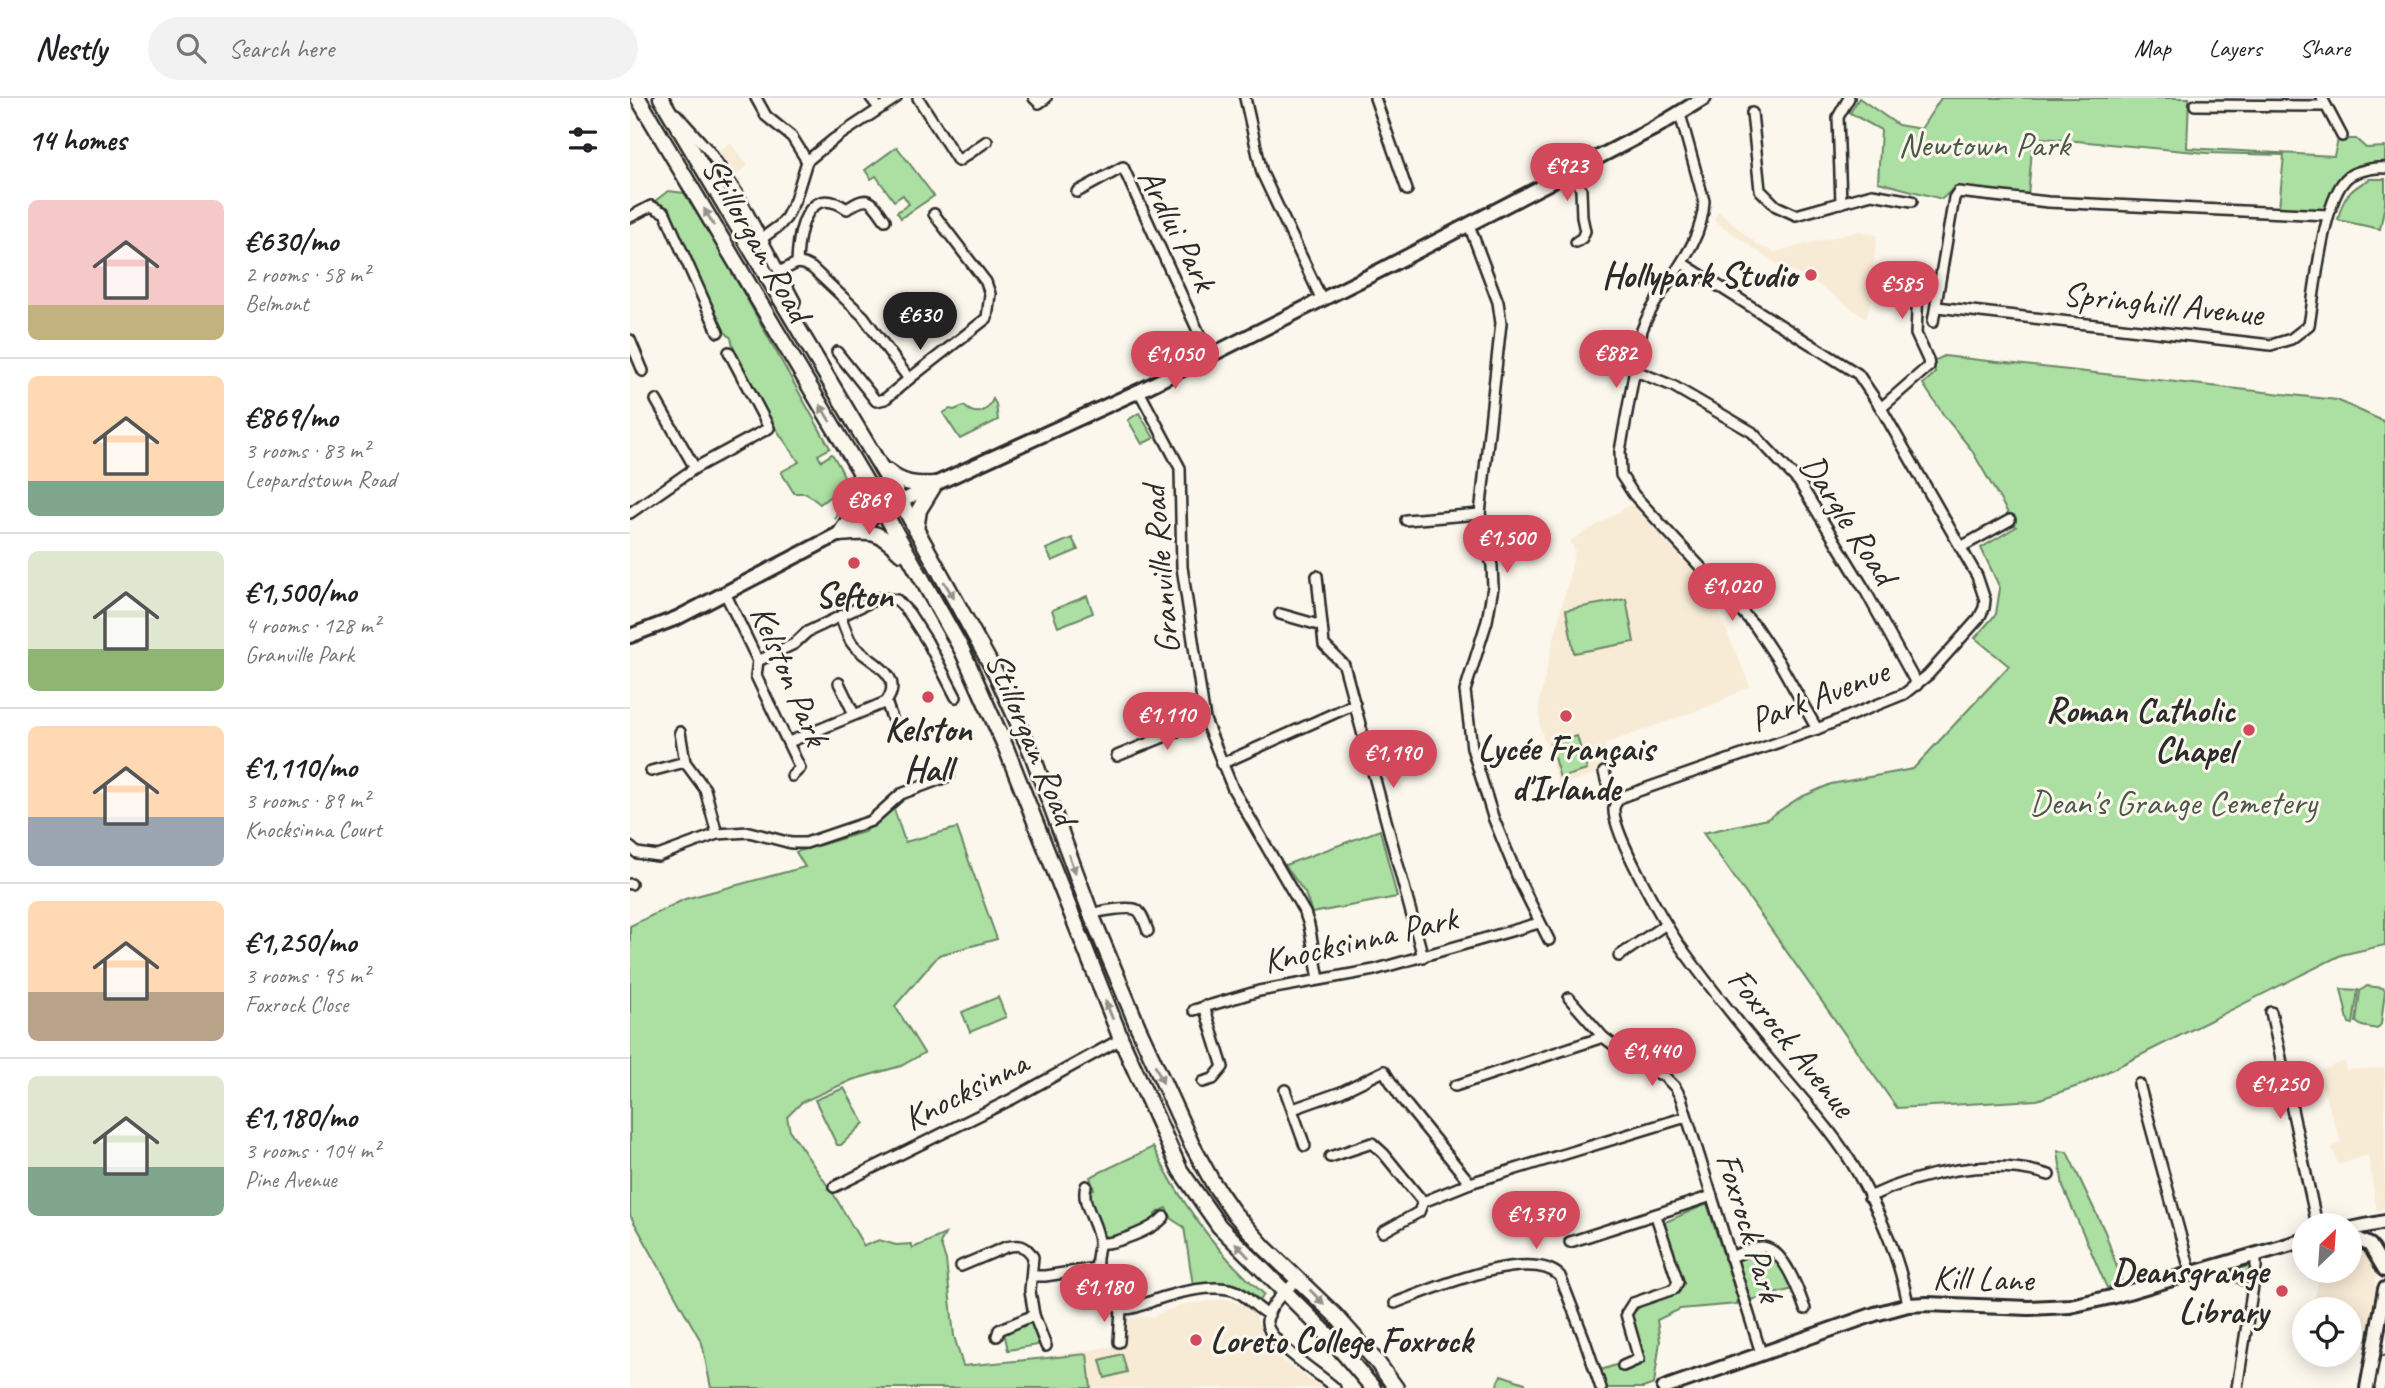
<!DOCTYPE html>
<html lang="en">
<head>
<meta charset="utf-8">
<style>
	body { margin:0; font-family:Caveat,sans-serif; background:#f2f2f2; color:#202124; height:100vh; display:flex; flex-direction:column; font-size:26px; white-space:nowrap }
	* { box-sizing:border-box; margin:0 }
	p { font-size:23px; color:#757577 }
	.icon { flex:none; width:38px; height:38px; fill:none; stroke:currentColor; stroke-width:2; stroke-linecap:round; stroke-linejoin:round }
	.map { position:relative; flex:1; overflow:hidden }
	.details { display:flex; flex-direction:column; background:#fff; width:630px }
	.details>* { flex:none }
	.needle { width:46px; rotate:25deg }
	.buttons { position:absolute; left:1662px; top:1115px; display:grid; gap:14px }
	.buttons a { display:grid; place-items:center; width:70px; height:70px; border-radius:50%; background:#fff; box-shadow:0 4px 18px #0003; font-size:35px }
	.price { position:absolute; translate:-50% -60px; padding:0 16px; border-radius:24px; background:#d1495b; color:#fff; font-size:23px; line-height:46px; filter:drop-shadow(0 2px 4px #0008) }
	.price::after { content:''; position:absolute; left:50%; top:42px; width:21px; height:16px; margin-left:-10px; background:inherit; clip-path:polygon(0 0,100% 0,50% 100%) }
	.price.active { background:#222; color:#fff }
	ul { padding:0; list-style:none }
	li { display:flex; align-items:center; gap:21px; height:175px; padding:0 28px }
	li+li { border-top:2px solid #e0e0e0 }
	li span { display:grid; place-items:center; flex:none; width:196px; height:140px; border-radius:10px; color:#555 }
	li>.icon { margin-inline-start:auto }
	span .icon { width:84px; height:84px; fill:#fffc; stroke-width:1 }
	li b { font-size:30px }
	h2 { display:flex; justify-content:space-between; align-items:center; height:84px; padding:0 28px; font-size:30px }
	header { display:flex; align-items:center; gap:42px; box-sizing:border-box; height:98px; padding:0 35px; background:#fff; border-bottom:2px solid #e0e0e0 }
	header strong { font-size:33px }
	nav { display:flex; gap:38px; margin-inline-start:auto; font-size:24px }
	.search { width:490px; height:63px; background:#f2f2f2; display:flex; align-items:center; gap:18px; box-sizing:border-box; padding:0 24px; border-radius:38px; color:#757577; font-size:26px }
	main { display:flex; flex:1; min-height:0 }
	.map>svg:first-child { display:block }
	.built { fill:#f8ebd6 }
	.green { fill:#abe0a2; stroke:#6b8666; stroke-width:2 }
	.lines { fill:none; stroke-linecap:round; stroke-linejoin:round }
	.minor-casing { stroke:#2b2b2b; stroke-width:14 }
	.secondary-casing { stroke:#2b2b2b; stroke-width:18 }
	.trunk-casing { stroke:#2b2b2b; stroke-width:19 }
	.minor { stroke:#fbf7ec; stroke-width:9 }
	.secondary { stroke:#fbf7ec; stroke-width:12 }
	.trunk { stroke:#fbf7ec; stroke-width:14 }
	.oneway { fill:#93918c }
	.poi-dot { fill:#d1495b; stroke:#fbf7ec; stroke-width:2.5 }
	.labels { text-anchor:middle; stroke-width:6; stroke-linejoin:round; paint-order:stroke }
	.park-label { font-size:35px; fill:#4b5849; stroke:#fbf7ec }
	.street-label { font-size:35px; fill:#2b2b2b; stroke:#fbf7ec }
	.poi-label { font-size:35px; font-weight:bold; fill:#2b2b2b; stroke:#fbf7ec; text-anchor:end }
</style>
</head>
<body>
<header>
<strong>Nestly</strong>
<div class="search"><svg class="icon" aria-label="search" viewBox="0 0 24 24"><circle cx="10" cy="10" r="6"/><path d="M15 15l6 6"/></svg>Search here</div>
<nav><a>Map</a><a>Layers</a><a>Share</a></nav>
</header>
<main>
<section class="details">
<h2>14 homes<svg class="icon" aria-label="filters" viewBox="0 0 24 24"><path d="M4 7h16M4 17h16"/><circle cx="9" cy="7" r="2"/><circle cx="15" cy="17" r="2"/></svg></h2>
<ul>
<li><span style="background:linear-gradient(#f6c9c9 75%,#c2b280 0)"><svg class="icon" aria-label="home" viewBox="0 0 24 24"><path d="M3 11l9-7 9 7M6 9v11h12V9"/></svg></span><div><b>€630/mo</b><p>2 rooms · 58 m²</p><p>Belmont</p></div></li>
<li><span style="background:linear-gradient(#ffd9b3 75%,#7fa58c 0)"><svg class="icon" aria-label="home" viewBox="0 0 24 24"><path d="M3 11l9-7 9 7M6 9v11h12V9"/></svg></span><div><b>€869/mo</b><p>3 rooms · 83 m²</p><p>Leopardstown Road</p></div></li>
<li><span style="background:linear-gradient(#dfe7d0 70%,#8fb573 0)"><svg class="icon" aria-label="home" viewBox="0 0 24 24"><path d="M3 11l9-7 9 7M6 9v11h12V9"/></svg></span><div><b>€1,500/mo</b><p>4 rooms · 128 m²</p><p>Granville Park</p></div></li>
<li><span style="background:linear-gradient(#ffd9b3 65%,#9aa5b1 0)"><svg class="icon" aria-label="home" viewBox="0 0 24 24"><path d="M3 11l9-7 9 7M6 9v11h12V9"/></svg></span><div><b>€1,110/mo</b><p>3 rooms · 89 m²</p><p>Knocksinna Court</p></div></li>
<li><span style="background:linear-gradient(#ffd9b3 65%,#b9a48a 0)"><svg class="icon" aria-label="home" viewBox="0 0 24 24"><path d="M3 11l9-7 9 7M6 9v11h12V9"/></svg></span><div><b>€1,250/mo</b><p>3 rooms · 95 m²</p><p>Foxrock Close</p></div></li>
<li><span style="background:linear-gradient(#dfe7d0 65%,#7fa58c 0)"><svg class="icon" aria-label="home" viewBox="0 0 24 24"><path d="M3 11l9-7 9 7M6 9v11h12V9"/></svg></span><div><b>€1,180/mo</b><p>3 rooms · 104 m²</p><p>Pine Avenue</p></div></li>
</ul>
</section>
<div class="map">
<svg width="1755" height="1290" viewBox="0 0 1755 1290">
	<rect width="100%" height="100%" fill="#fbf7ec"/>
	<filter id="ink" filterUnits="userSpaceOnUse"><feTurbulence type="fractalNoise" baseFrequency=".0143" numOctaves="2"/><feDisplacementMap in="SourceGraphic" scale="14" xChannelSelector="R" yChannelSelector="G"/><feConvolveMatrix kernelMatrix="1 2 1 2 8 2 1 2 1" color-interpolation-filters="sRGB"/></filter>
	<g filter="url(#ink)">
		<g class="built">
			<polygon points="100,45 118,68 105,78 87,54"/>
			<polygon points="1088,113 1128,147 1144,154 1230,133 1247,137 1243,173 1244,191 1236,221 1192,189 1137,160 1084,122"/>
			<polygon points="1002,406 1095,506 1088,513 1120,588 1085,606 975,646 980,671 929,688 910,629 909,603 945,454 940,443"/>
			<polygon points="1715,963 1716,972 1755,970 1755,1109 1747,1114 1738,1057 1708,1067 1702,1050 1711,1044 1687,974"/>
			<polygon points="1720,1143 1737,1151 1748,1167 1739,1236 1720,1233 1720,1211 1683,1211 1689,1177 1679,1173 1720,1172"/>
			<polygon points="595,1201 623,1210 633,1237 643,1255 692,1290 393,1290 390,1263 497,1246 497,1221 521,1219 551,1207"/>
		</g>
		<g class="green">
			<path d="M 1229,0 L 1268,27 L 1291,31 L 1311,0 L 1559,0 L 1557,50 L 1704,58 L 1708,41 L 1726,41 L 1736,50 L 1755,49 L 1755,66 C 1718,70 1710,75 1696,110 L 1691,113 L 1649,110 L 1654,57 L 1577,55 L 1403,39 L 1398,99 L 1324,90 L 1312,101 L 1248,84 L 1251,32 L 1220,15 Z"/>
			<polygon points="267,49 304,98 271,120 267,114 279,106 273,97 264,103 246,78 241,81 235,72"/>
			<path d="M 1740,81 L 1755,81 L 1755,106 L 1750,131 L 1708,122 C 1712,100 1720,91 1740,81 Z"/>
			<path d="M 38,93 L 55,95 L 70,117 L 200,350 L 188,357 L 191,363 L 202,356 C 218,381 224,395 205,421 L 213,397 L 202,397 L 190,406 L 176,395 L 164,395 L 151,374 L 169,364 L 144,328 L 105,256 L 101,240 L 95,234 L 37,112 L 25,103 Z"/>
			<polygon points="1314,258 1707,302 1755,324 1755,847 1711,857 1451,987 1407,1002 1267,1010 1073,735 1137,721 1169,700 1201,686 1283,671 1379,568 1345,540 1366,516 1370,490 1351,450 1386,429 1341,351 1315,319 1293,286 1305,275 1304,263"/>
			<path d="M 363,301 L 366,306 L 368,322 L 330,341 L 313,315 L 320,311 L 324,312 L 334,308 C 346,319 357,315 363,301 Z"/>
			<polygon points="509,315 524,340 512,346 498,322"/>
			<polygon points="442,440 448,452 422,463 416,451"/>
			<polygon points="457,498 463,515 428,529 422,512"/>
			<polygon points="996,501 1004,544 944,555 936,512"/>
			<polygon points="947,638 957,672 930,680 920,646"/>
			<polygon points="264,711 275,744 327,730 367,841 309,857 265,908 294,955 271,968 222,982 172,1004 157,1019 160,1033 204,1097 234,1148 249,1142 266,1147 281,1146 283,1150 315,1136 310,1145 316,1162 324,1238 333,1268 457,1256 461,1290 81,1290 72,1245 0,1117 0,828 55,801 175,769 166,754 234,734"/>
			<polygon points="750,732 767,799 682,815 675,795 655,767"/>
			<polygon points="1737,888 1753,890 1755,893 1751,926 1747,931 1732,928 1726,924 1730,893"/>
			<polygon points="1711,891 1728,892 1723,926 1719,925 1718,922"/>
			<polygon points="368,899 376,919 340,934 332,914"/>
			<polygon points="214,990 234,1025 211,1047 207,1047 185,1002"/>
			<path d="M 523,1049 C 551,1105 586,1155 634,1196 L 630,1203 C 609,1180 592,1183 563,1187 L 554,1129 L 543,1122 L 536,1110 L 525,1116 L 526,1124 L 493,1139 L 473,1141 L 456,1095 L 464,1091 L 460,1079 Z"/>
			<polygon points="1428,1053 1437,1054 1475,1134 1492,1184 1477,1190 1433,1089"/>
			<path d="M 1077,1106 L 1108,1202 L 1107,1206 L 1050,1211 L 1027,1222 L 1030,1243 L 1024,1286 L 1013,1290 L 977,1290 L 971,1272 L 1013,1258 L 1002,1218 C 1010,1203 1029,1201 1045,1196 L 1053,1183 L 1033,1125 Z"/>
			<polygon points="1131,1151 1139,1154 1138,1156 1151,1165 1163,1191 1121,1202 1107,1165 1110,1159"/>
			<polygon points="1617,1168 1620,1170 1617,1191 1592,1176"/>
			<polygon points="400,1222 406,1226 411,1243 407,1247 378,1252 374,1234"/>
			<polygon points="492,1256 497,1274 475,1280 470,1262"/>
			<polygon points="871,1277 895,1285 895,1290 866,1290"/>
		</g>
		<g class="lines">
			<g class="minor-casing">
				<g id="minor">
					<polyline points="126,0 136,18 162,39 177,63"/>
					<polyline points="241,0 249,10"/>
					<polyline points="288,0 328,63 357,43"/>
					<polyline points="404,0 409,5 416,0"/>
					<polyline points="615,0 632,75 691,200"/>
					<polyline points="745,0 777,92"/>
					<polyline points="1692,0 1712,38"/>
					<polyline points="1565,7 1696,8"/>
					<polyline points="1122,15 1130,92 1146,108 1166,117 1242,96 1282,103"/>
					<polyline points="46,16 79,53 108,96 165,203 161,217"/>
					<path d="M 1050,16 L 1074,103 C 1072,154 1029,186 1012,232 L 990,353 L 991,377 L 1004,397 L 1125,528 L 1149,564 L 1187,631"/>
					<polyline points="945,72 951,92 952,119 955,133 952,140 946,144"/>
					<polyline points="447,94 493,69 579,257"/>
					<polyline points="1211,105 1208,19 1219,0"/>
					<polyline points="0,119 21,108 35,115 88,234"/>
					<polyline points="839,127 868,204 871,225 850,416 862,468 863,489 857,523 835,593 842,650 863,719 888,780 919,842"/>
					<polyline points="131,141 149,128 156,120 165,102 177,63 204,41 266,0"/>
					<polyline points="167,165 174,166 182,170 233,218 279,281 357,220 360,196 356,184 304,116"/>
					<path d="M 1052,165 L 1228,276 L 1251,310 L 1347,478 L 1355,502 L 1354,510 L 1349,520 L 1298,577 L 1274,596 L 1187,631 L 994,698 C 989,701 985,704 984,710 C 981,733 1035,826 1050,848 C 1081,891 1115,933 1149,973 C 1176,1005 1206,1037 1227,1074 C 1250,1115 1270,1161 1278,1207"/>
					<path d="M 151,173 L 167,165 C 168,135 176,84 217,111 C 239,96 241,102 255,122"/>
					<polyline points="1248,183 1267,190 1288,192 1286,236 1298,262 1299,268 1251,310"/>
					<path d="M 1307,209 L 1641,247 L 1661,241 L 1679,227 C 1685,194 1693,99 1718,79 C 1725,73 1746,69 1755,70"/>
					<polyline points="1303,224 1324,100 1328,94 1418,104 1698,117"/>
					<polyline points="0,242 13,273"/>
					<polyline points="207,254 246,303 255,301 279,281"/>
					<polyline points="1003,272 1043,288 1122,334 1169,384 1235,492 1287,587"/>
					<polyline points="509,293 550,370 552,469 575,622 603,691 675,815 679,827 689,881"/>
					<polyline points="26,302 65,370"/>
					<polyline points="0,415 65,370 139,330 99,254"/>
					<polyline points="776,422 850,416"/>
					<polyline points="1331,449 1380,422"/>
					<polyline points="687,478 694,547 714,567 793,859"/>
					<polyline points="95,495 128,563 126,578 170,670 162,678"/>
					<polyline points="650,516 692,528"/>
					<polyline points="128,563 164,546 177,534 249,500 267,502 279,515 297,543 326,599"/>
					<polyline points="209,585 224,616"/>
					<polyline points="256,604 262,620"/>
					<polyline points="50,634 55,664 75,691 87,736"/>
					<path d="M 159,644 L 256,604 C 278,574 233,563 221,544 C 217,537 214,527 210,518"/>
					<polyline points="487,658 575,622"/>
					<polyline points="591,666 725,606"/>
					<polyline points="21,673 55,664"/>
					<polyline points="974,674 980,697 987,703"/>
					<polyline points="0,749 7,755 28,758 87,736 119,734 161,745 176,745 241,723 271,696 319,678"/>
					<polyline points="0,786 1,786"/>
					<path d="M 461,816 C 470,813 500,808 507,812 C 513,816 515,826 518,833"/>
					<polyline points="989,858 1036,826"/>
					<polyline points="939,900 973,939 1005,963 1035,979 1045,989 1051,1000 1131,1255"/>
					<polyline points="564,912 629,893 744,872 909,825"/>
					<polyline points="1641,914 1687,1127"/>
					<polyline points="573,984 583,981 593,969 574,908"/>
					<polyline points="1509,986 1561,1176"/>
					<polyline points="825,988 973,939"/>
					<polyline points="655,992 675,1048"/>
					<polyline points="663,1011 711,994 754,973 771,1000 840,1085"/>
					<polyline points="700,1059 742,1045 754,1056 793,1104"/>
					<path d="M 456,1088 C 450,1106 469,1126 469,1145 C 469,1153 466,1159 467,1167 C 468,1174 471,1181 473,1188 C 486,1226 507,1207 534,1199 C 553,1193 579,1188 598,1191 C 615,1193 624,1210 639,1217"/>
					<polyline points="204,1089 382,1001 491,941"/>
					<path d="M 1239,1099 C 1292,1074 1362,1059 1419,1077"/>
					<polyline points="753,1134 789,1114 793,1104 840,1085 1056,1019"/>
					<polyline points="940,1144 1082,1098"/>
					<path d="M 469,1145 C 485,1147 524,1131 534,1119"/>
					<path d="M 1100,1159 C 1110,1156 1122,1149 1132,1149 C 1154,1150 1169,1194 1175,1211"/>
					<path d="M 331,1168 L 376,1149 C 389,1146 396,1147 403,1159 L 400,1193 L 404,1217 L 416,1248"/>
					<polyline points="402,1178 415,1178 467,1170"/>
					<path d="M 669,1180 C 658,1191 636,1208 637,1225 C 639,1245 690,1276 705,1290"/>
					<path d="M 765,1205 C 800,1192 899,1148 930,1178 L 954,1240 L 971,1290"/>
					<polyline points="367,1238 369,1232 404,1217"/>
					<polyline points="489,1244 491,1211"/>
					<polyline points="993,1268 1009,1261 996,1216 1003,1205 1044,1191 1048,1184 1026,1118"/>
					<polyline points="1607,1290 1626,1169 1626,1156"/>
					<polyline points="1750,1290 1755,1263"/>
				</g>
			</g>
			<g class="secondary-casing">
				<g id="secondary">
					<polyline points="0,538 47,520 305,386 509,293 747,174 1023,31 1074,0"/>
					<polyline points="1720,1131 1755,1124"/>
					<polyline points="1720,1137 1740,1147 1755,1172"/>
					<polyline points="1034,1290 1245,1216 1278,1207 1297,1206 1399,1210 1440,1208 1481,1199 1675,1142"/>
					<polyline points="1737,1290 1755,1191"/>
				</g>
			</g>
			<g class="trunk-casing">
				<g id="trunk">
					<polyline points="8,0 253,412 332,552 376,650 491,941 550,1072 589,1128 699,1238 743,1290"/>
					<polyline points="31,0 265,393 366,576 402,656 461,816 508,929 561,1045 583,1085 603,1114 634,1149 705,1217 747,1264 766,1290"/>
					<path d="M 257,373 C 271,386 286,387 305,386"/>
					<polyline points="286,432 289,412 305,386"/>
					<path d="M 210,436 C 241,433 248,432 271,455"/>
					<path d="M 210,436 C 223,416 232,403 230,378"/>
				</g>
			</g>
			<use href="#minor" class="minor"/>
			<use href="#secondary" class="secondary"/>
			<use href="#trunk" class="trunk"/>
		</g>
		<defs><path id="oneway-solid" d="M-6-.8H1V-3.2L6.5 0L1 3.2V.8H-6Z" transform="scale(1.75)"/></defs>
		<g class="oneway">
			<use href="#oneway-solid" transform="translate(79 119) rotate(-120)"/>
			<use href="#oneway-solid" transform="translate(195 315) rotate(-121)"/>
			<use href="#oneway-solid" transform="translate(319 492) rotate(59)"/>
			<use href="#oneway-solid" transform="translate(442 766) rotate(70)"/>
			<use href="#oneway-solid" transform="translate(479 912) rotate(-112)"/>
			<use href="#oneway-solid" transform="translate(529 976) rotate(66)"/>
			<use href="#oneway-solid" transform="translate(612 1152) rotate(-133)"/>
			<use href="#oneway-solid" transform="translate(687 1199) rotate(45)"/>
		</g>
	</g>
	<g class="poi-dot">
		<circle cx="1181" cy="177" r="7"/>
		<circle cx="224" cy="465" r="7"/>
		<circle cx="298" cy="599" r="7"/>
		<circle cx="936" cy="618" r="7"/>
		<circle cx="1619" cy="632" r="7"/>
		<circle cx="1652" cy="1193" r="7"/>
		<circle cx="566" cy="1242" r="7"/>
	</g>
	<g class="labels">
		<g class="park-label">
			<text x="1354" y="58">Newtown Park</text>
			<text x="1543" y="716">Dean's Grange Cemetery</text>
		</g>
		<g class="street-label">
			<text transform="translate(548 131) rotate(63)" y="12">Ardlui Park</text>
			<text transform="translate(127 141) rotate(60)" y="12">Stillorgan Road</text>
			<text transform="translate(1533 205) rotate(6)" y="12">Springhill Avenue</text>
			<text transform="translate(1219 421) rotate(57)" y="12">Dargle Road</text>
			<text transform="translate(530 472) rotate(-95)" y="12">Granville Road</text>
			<text transform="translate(160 577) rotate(67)" y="12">Kelston Park</text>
			<text transform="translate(1189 597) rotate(-21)" y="12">Park Avenue</text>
			<text transform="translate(402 640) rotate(67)" y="12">Stillorgan Road</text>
			<text transform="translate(730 841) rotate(-13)" y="12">Knocksinna Park</text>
			<text transform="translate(1162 944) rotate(51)" y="12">Foxrock Avenue</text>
			<text transform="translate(335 992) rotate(-27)" y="12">Knocksinna</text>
			<text transform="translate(1120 1129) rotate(73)" y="12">Foxrock Park</text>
			<text transform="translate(1353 1180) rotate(1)" y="12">Kill Lane</text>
		</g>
		<g class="poi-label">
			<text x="1167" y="189">Hollypark Studio</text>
			<text x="224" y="509" text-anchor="middle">Sefton</text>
			<text x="1605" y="624">Roman Catholic<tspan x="1605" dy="40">Chapel</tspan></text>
			<text x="298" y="643" text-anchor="middle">Kelston<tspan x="298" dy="40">Hall</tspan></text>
			<text x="936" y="662" text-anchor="middle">Lycée Français<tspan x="936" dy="40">d'Irlande</tspan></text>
			<text x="1638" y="1185">Deansgrange<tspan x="1638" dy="40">Library</tspan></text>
			<text x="580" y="1254" text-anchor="start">Loreto College Foxrock</text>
		</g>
	</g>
</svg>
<div class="buttons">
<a><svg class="needle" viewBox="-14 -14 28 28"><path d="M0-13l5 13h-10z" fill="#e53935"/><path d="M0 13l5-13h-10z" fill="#757577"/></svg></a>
<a><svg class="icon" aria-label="locate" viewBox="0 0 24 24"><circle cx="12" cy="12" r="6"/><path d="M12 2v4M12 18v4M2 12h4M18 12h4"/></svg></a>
</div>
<b class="price" style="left:937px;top:105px">€923</b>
<b class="price" style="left:1272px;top:223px">€585</b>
<b class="price active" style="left:290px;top:254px">€630</b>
<b class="price" style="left:986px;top:292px">€882</b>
<b class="price" style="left:545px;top:293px">€1,050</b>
<b class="price" style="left:239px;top:439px">€869</b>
<b class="price" style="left:877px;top:477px">€1,500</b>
<b class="price" style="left:1102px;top:525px">€1,020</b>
<b class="price" style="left:537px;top:654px">€1,110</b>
<b class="price" style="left:763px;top:692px">€1,190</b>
<b class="price" style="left:1022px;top:990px">€1,440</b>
<b class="price" style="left:1650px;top:1023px">€1,250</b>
<b class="price" style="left:906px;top:1153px">€1,370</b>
<b class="price" style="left:474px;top:1226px">€1,180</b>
</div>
</main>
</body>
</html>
